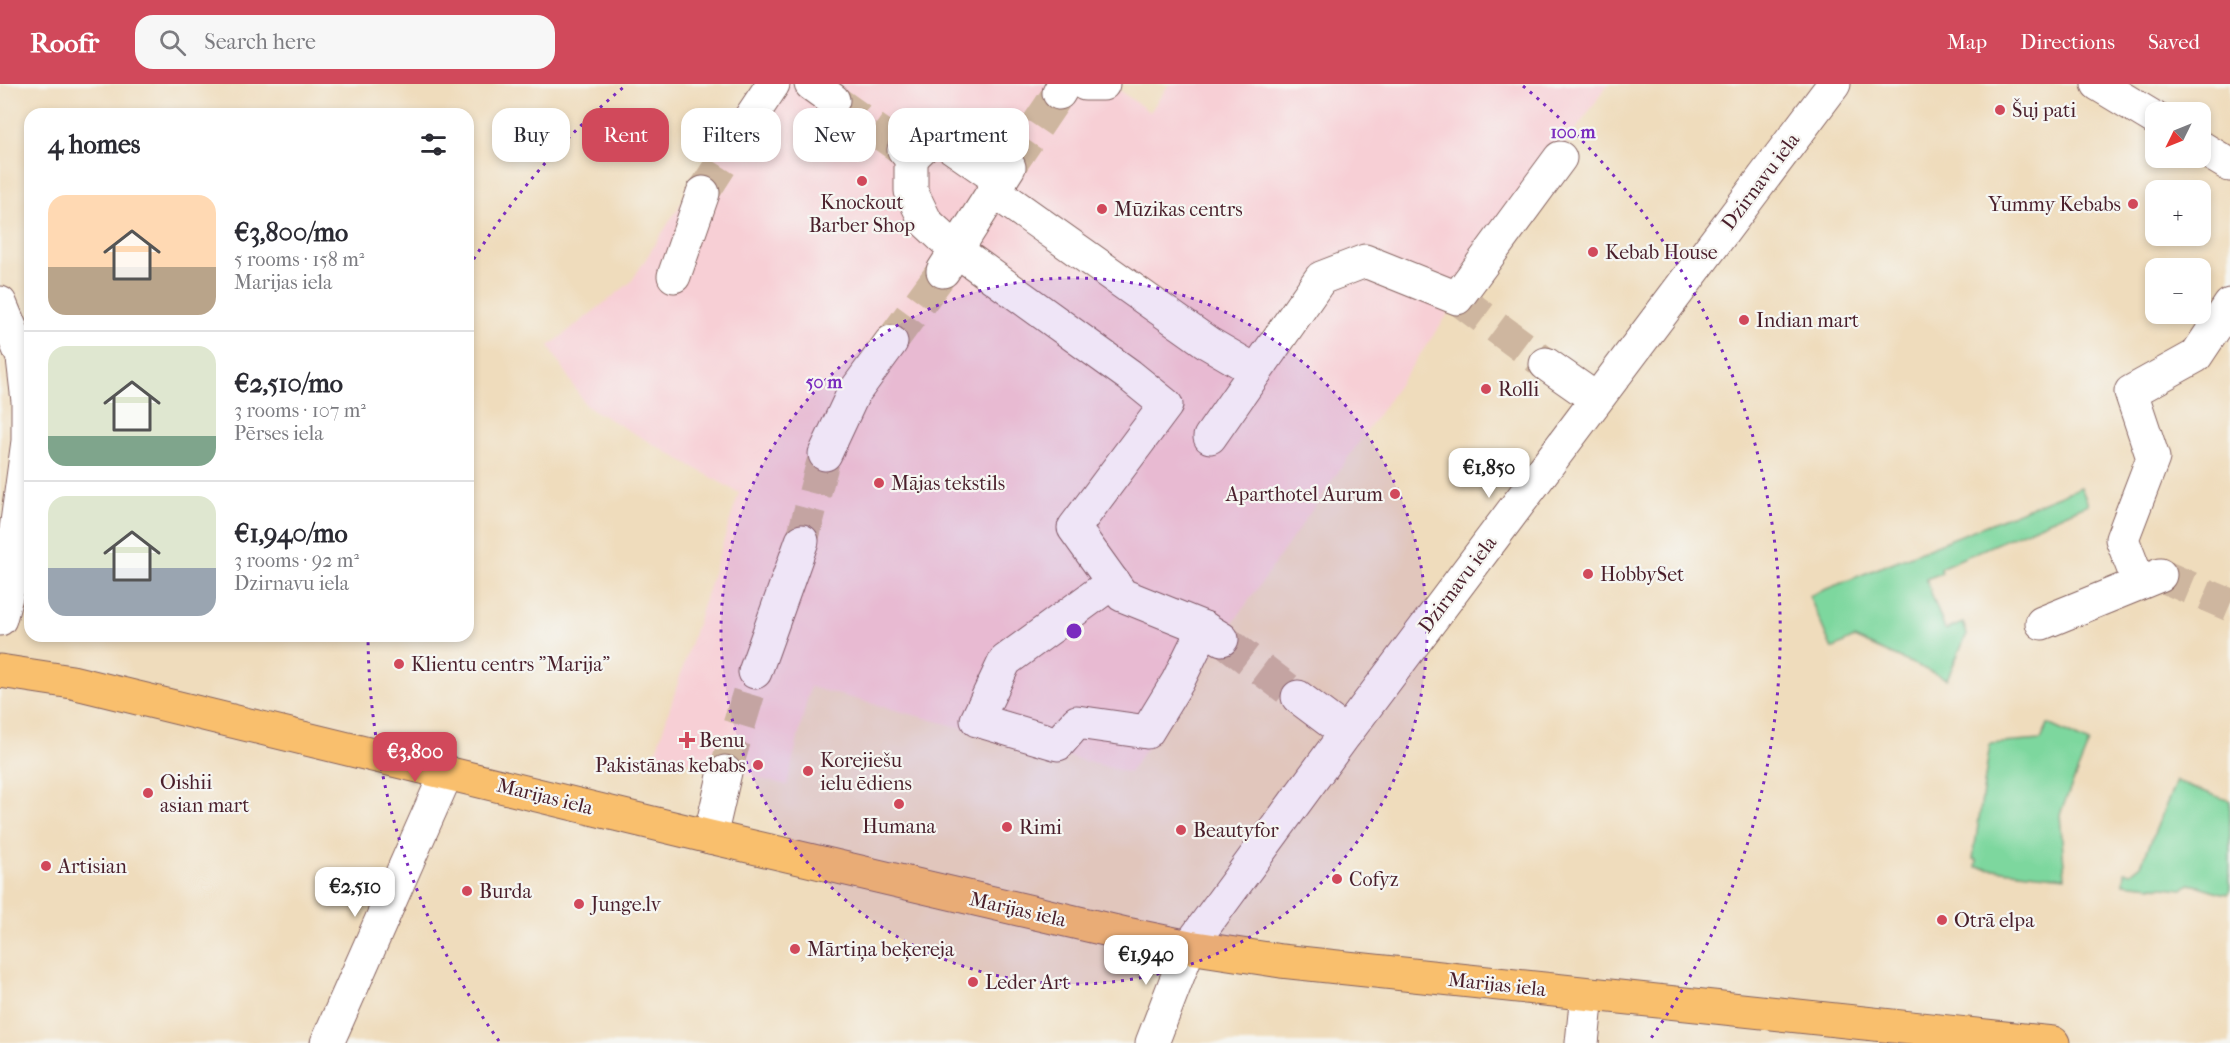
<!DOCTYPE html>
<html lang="en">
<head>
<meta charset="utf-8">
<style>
	body { margin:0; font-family:"IM FELL French Canon",serif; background:#f7f7f7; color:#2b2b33; height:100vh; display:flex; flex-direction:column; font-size:22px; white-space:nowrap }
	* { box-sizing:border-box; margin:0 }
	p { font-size:20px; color:#7c7c81 }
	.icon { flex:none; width:33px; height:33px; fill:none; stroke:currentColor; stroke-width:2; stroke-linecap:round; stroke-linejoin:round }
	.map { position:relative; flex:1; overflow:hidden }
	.drawer { position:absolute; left:24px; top:24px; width:450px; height:534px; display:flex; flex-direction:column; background:#fff; border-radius:18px; box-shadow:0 3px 9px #0003 }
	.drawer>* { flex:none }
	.hud { position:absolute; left:492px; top:24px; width:570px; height:54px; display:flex; gap:12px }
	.needle { width:39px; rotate:227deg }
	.controls { position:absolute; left:2145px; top:18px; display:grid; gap:12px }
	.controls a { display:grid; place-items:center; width:66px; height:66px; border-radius:12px; background:#fff; box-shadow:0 3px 9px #0003; font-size:30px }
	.price { position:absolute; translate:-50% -51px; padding:0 14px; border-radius:12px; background:#fff; color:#222; font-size:20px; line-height:39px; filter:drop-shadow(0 2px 3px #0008) }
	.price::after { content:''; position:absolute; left:50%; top:36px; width:18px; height:14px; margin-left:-9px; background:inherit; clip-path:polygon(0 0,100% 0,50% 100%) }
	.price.current { background:#d1495b; color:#fff }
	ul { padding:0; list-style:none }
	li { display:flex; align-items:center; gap:18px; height:150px; padding:0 24px }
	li+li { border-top:2px solid #e1e1e2 }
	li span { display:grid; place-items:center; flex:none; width:168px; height:120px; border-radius:18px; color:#555 }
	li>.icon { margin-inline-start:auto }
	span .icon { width:72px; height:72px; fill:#fffc; stroke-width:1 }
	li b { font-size:26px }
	h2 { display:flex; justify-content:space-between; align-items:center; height:72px; padding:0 24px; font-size:26px }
	.pill { padding:0 21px; border-radius:18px; background:#fff; box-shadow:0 3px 9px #0003; font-size:21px; line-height:54px }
	.pill.current { background:#d1495b; color:#fff }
	header { display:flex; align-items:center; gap:36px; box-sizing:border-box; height:84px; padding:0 30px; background:#d1495b; color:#fff }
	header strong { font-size:28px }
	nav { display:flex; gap:33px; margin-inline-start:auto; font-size:21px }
	.search { width:420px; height:54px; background:#f7f7f7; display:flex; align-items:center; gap:15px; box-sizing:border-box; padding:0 21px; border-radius:18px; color:#7c7c81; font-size:22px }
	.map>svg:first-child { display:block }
	.built { fill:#f7cfd5 }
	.green { fill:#7dd79e; stroke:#647b64; stroke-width:1.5 }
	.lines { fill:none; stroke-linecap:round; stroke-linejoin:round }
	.minor-tunnel { stroke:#ceb69f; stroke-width:33; stroke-dasharray:33 16; stroke-linecap:butt }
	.minor-casing { stroke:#84615e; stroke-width:35 }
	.major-casing { stroke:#84615e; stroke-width:35 }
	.minor { stroke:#fff; stroke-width:33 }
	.major { stroke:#f9bf6d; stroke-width:33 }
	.ring { fill:none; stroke:#7b2cbf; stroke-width:3; stroke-dasharray:3 6 }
	.poi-dot { fill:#d1495b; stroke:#f6f6f2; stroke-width:2 }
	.labels { text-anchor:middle; stroke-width:4.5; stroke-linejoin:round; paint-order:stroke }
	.poi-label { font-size:20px; fill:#4a1f2b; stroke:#f6f6f2; text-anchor:start }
	.street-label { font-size:20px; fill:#4a1f2b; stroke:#f6f6f2 }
	.centre { fill:#7b2cbf; stroke:#f6f6f2; stroke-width:3 }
	.ring-label { font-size:18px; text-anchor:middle; font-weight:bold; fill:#7b2cbf; stroke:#f6f6f2; stroke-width:4.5; stroke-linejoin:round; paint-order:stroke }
</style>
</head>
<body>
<header>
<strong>Roofr</strong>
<div class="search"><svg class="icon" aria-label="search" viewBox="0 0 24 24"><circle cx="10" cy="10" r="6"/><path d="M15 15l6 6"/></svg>Search here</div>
<nav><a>Map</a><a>Directions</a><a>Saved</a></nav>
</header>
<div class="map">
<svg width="2230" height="959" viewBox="0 0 2230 959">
	<rect width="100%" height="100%" fill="#f6f6f2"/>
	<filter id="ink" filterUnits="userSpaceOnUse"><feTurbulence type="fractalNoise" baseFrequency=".0167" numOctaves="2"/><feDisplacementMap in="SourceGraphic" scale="12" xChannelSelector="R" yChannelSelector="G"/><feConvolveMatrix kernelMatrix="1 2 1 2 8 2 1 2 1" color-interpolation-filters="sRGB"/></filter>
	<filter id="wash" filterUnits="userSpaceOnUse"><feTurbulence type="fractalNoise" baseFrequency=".008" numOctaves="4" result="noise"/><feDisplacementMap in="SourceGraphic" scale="24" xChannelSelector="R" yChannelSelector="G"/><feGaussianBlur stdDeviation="1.35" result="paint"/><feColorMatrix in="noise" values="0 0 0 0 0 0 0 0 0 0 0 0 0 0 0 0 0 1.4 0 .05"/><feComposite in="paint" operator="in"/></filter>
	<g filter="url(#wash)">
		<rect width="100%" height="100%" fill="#efdcbc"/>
		<polygon class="built" points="757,0 1110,0 1150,28 1169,0 1608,0 1129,689 810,603 787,701 655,670 739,409 586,322 549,262 631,198"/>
		<g class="green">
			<polygon points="2081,403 2088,420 1940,484 1942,489 1926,495 1945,546 1963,539 1967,550 1947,595 1854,554 1832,565 1809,512"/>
			<polygon points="2048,640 2089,659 2060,730 2065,793 1976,783 1977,776 1973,775 1990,660 2041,656"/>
			<path d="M 2176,697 L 2230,717 L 2230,805 L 2228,810 C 2213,808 2204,802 2189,800 L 2183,805 L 2124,799 L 2125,788 L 2131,789 L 2141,781 Z"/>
		</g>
	</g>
	<g filter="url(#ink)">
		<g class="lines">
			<g class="minor-tunnel">
				<polyline points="833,16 904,66"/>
				<polyline points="1009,83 1059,9"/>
				<polyline points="703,109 749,36"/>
				<polyline points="1457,214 1546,280"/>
				<polyline points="891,258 943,187"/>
				<polyline points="802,457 825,370"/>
				<polyline points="2160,491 2230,521"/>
				<polyline points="1222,555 1298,613"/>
				<polyline points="725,688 755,588"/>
			</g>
			<g class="minor-casing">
				<g id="minor">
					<polyline points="811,0 833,16"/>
					<polyline points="1085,0 1103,0"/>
					<polyline points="2098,0 2156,35"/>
					<polyline points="1059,9 1064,0"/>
					<polyline points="749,36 773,0"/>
					<polyline points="2200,63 2230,81"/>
					<polyline points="904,66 911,74 911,107 926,138 956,166 1129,291 1166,321 1074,444 1122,511 1204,544 1222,555"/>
					<polyline points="911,74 935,51 1001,97"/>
					<polyline points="994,107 1208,259 1256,287"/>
					<polyline points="943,187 1009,83"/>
					<polyline points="674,192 703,109"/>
					<polyline points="0,219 23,274 28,317 28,357 8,505 0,535"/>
					<polyline points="1546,280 1596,315"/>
					<polyline points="1210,353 1321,194 1365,177 1457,214 1560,74"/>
					<polyline points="825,370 853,310 891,258"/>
					<polyline points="1113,498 1005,577 977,636 1058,660 1077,638 1147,648 1178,597 1204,544"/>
					<polyline points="2139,499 2122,455 2153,374 2131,308 2196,272 2230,221"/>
					<polyline points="2042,539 2160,491"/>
					<polyline points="755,588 802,457"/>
					<polyline points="1298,613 1346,649"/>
					<polyline points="710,753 725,688"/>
					<polyline points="327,959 447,688"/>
					<polyline points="1152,959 1189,863 1346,649 1834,0"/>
					<polyline points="1582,959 1587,910"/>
				</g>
			</g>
			<g class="major-casing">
				<polyline id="major" points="0,587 72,598 710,753 1126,850 1189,863 1281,877 2053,959"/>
			</g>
			<use href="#minor" class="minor"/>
			<use href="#major" class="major"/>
		</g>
	</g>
	<circle cx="1074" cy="547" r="353" fill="#7b2cbf" fill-opacity=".12"/>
	<g class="ring">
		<circle cx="1074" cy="547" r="353"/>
		<path d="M499 957A706 706 0 0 1 368 553M469 183A706 706 0 0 1 625 2M1523 2A706 706 0 0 1 1649 957"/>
	</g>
	<g class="poi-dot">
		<circle cx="2000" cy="26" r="6"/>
		<circle cx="862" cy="97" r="6"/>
		<circle cx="2133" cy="120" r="6"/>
		<circle cx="1102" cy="125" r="6"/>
		<circle cx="1593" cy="168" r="6"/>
		<circle cx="1744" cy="236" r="6"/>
		<circle cx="1486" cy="305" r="6"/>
		<circle cx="879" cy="399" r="6"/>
		<circle cx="1395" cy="410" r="6"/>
		<circle cx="1588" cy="490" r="6"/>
		<circle cx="399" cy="580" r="6"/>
		<path d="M684 647h6v6h6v6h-6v6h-6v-6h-6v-6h6z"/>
		<circle cx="758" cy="681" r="6"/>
		<circle cx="808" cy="687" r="6"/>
		<circle cx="148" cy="709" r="6"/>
		<circle cx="899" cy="720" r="6"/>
		<circle cx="1007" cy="743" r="6"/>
		<circle cx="1181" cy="746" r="6"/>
		<circle cx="46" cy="782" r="6"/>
		<circle cx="1337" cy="795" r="6"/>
		<circle cx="467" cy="807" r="6"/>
		<circle cx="579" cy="820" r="6"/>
		<circle cx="1942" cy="836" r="6"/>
		<circle cx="795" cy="865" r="6"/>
		<circle cx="973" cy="898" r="6"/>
	</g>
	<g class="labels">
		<g class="poi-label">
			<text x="2012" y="33">Šuj pati</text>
			<text x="862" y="125" text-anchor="middle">Knockout<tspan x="862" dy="23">Barber Shop</tspan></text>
			<text x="2121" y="127" text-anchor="end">Yummy Kebabs</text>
			<text x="1114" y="132">Mūzikas centrs</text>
			<text x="1605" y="175">Kebab House</text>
			<text x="1756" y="243">Indian mart</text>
			<text x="1498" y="312">Rolli</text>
			<text x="891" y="406">Mājas tekstils</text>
			<text x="1383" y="417" text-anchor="end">Aparthotel Aurum</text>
			<text x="1600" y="497">HobbySet</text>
			<text x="411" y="587">Klientu centrs "Marija"</text>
			<text x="699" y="663">Benu</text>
			<text x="820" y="683">Korejiešu<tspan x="820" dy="23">ielu ēdiens</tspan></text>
			<text x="746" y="688" text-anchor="end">Pakistānas kebabs</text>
			<text x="160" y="705">Oishii<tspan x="160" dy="23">asian mart</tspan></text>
			<text x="899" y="749" text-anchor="middle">Humana</text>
			<text x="1019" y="750">Rimi</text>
			<text x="1193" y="753">Beautyfor</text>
			<text x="58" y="789">Artisian</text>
			<text x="1349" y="802">Cofyz</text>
			<text x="479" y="814">Burda</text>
			<text x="591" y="827">Junge.lv</text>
			<text x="1954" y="843">Otrā elpa</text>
			<text x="807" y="872">Mārtiņa beķereja</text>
			<text x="985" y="905">Leder Art</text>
		</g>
		<g class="street-label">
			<text transform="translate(1760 97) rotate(-53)" y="7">Dzirnavu iela</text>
			<text transform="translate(1457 500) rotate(-53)" y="7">Dzirnavu iela</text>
			<text transform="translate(545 712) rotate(14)" y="7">Marijas iela</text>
			<text transform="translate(1018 825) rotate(13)" y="7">Marijas iela</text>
			<text transform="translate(1497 900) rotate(6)" y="7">Marijas iela</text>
		</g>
	</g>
	<circle cx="1074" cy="547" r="9" class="centre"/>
	<g class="ring-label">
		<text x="1573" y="54">100 m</text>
		<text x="824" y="304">50 m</text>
	</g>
</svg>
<div class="controls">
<a><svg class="needle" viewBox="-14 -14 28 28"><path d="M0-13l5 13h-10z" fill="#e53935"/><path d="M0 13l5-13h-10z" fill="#7c7c81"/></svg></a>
<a>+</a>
<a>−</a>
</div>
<b class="price" style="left:1489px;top:415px">€1,850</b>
<b class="price current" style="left:415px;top:699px">€3,800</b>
<b class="price" style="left:355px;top:834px">€2,510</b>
<b class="price" style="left:1146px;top:902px">€1,940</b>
<div class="hud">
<a class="pill">Buy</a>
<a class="pill current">Rent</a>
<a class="pill">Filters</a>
<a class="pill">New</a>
<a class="pill">Apartment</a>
</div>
<section class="drawer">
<h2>4 homes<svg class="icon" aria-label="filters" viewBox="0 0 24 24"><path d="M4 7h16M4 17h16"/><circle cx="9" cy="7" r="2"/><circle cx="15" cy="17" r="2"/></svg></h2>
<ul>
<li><span style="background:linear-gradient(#ffd9b3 60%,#b9a48a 0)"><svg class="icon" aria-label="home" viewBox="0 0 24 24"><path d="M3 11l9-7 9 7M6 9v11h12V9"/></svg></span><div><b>€3,800/mo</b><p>5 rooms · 158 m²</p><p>Marijas iela</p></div></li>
<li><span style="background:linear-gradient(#dfe7d0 75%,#7fa58c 0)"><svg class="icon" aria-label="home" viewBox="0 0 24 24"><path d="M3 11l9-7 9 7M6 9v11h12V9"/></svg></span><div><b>€2,510/mo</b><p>3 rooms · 107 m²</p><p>Pērses iela</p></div></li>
<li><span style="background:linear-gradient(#dfe7d0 60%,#9aa5b1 0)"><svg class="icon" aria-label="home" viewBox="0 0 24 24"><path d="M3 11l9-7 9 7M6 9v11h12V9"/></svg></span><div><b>€1,940/mo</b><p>3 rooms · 92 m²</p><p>Dzirnavu iela</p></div></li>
</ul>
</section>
</div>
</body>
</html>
